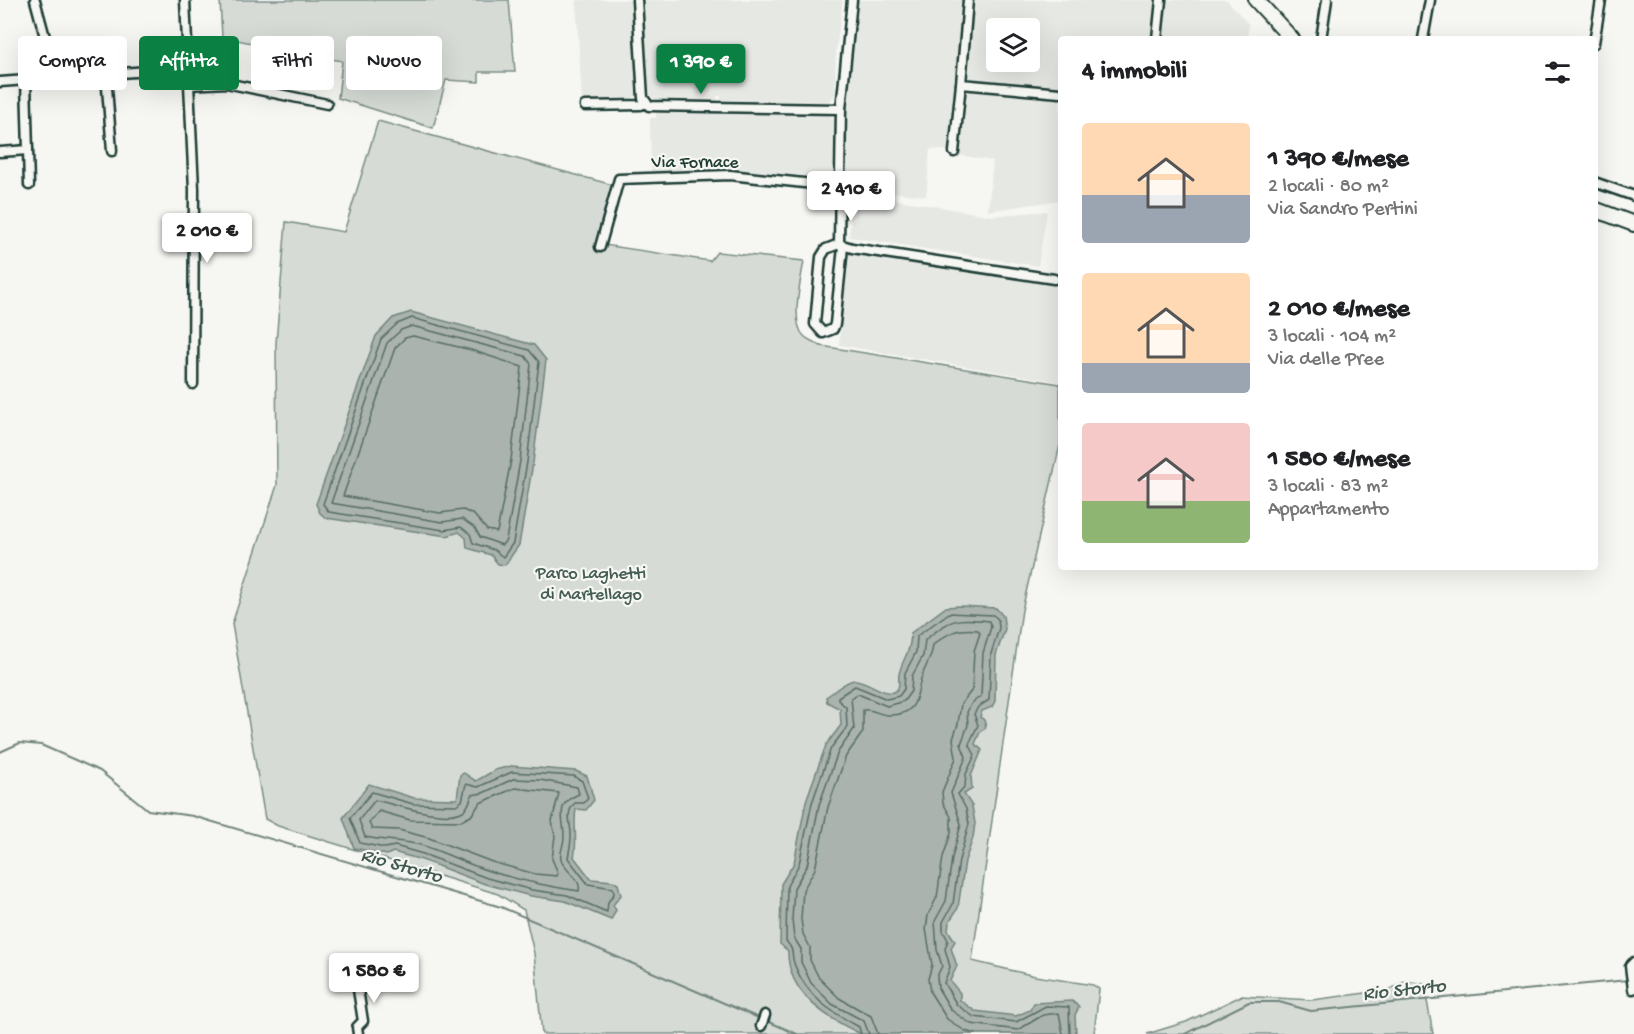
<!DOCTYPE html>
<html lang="it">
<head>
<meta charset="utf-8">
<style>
	body { margin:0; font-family:"Gochi Hand",sans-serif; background:#f2f2f2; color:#202124; height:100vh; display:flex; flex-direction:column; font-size:22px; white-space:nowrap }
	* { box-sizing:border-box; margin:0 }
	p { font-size:20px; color:#757577 }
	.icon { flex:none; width:33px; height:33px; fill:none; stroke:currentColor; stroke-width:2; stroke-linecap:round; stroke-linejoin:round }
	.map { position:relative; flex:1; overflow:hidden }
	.details { position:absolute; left:1058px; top:36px; width:540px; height:534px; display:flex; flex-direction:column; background:#fff; border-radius:6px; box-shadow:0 6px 24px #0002 }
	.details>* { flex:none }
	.guide { position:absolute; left:18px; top:36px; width:570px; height:54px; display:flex; gap:12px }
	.fabs { position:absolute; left:986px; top:18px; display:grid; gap:12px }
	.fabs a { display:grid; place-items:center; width:54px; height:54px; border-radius:6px; background:#fff; box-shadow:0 6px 24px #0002; font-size:30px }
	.price { position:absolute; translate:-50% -51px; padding:0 14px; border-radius:6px; background:#fff; color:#222; font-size:20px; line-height:39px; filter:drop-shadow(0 2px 3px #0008) }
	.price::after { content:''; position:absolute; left:50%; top:36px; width:18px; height:14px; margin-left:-9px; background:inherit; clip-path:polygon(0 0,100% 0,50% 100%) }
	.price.current { background:#0b8043; color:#fff }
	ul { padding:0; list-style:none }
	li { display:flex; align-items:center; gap:18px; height:150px; padding:0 24px }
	li span { display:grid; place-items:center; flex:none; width:168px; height:120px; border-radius:6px; color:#555 }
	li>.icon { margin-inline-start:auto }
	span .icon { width:72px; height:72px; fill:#fffc; stroke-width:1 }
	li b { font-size:26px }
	h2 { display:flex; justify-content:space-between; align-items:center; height:72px; padding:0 24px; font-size:26px }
	.pill { padding:0 21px; border-radius:6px; background:#fff; box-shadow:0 6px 24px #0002; font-size:21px; line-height:54px }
	.pill.current { background:#0b8043; color:#fff }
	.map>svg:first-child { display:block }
	.built { fill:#e6e8e4; fill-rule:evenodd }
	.green { fill:#d6dbd6; stroke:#7a8c85; stroke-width:1.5 }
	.water { fill:#aab3ae; stroke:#72847d; stroke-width:1.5 }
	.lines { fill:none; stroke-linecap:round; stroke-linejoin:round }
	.shore { stroke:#576c65; stroke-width:1.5 }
	.stream { stroke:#72847d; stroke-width:2 }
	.street-casing { stroke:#1f3d34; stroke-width:13 }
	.primary-casing { stroke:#1f3d34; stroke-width:18 }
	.street { stroke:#f6f6f2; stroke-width:8 }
	.primary { stroke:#f6f6f2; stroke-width:14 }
	.labels { text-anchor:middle; stroke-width:4.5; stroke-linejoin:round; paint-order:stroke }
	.street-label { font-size:18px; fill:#1f3d34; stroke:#f6f6f2 }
	.park-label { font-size:18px; fill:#445d54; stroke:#f6f6f2 }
	.water-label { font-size:20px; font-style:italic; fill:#425a52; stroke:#f6f6f2 }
</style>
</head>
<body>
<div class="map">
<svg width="1634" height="1034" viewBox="0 0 1634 1034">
	<rect width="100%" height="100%" fill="#f6f6f2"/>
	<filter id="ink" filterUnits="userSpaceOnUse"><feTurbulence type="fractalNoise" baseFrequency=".0167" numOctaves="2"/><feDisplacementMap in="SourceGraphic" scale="12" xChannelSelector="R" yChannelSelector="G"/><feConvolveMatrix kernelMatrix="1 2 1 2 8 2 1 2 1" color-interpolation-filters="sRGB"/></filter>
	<g filter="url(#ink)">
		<g class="built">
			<polygon points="576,0 632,0 638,93 630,101 582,101"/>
			<polygon points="643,0 843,0 836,51 835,95 829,102 721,102 721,96 717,96 717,102 657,101 649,94"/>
			<polygon points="856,0 964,0 950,151 930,149 926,196 849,187 846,182 849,55"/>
			<path d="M 972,0 L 1156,0 L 1153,39 L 1060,39 L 1060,88 L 972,80 L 966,73 ZM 996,28 L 1029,28 L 1029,62 L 996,62 Z"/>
			<polygon points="1165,0 1227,0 1249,25 1247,39 1162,39"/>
			<polygon points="964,89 1060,97 1060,200 988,211 993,161 959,155"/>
			<polygon points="656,112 828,114 835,121 833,174 830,178 718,168 651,172 650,118 656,118"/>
			<polygon points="857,193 992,216 1047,211 1038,266 849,237 851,221 855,219 854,196"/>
			<polygon points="851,254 1060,285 1060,382 839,345 848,256"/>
		</g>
		<g class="green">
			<polygon points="220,0 509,0 515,72 479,72 479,82 446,80 433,128 338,98 342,61 222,37"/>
			<path d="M 378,121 L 613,185 L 597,244 L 710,261 L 717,252 L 804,261 C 801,279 790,323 804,336 C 808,340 816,343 821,346 L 1060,384 L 1060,445 L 1022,610 L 972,961 L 1035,976 L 1093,985 L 1099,989 L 1094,1034 L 542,1034 L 534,953 L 524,910 L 498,894 L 278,826 L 265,819 L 232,624 L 277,485 L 276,343 L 286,222 L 344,232 Z"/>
			<polygon points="1406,981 1424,984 1433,1034 1147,1034 1186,1022 1241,996 1312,1000 1389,990"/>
		</g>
		<g class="water">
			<polygon points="411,312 534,345 546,360 533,463 519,545 505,565 498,564 491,555 467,548 466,538 459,532 447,536 326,518 320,513 316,504 376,336 393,318"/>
			<path d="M 960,606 L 996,608 L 1003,616 L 1005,629 L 996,655 L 995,701 L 992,707 L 982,711 L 980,717 L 984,720 L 986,727 L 980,732 L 975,744 L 982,750 L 971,776 L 972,789 L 964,794 L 972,806 L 975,823 L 973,838 L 965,861 L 958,908 L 949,922 L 948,930 L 955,941 L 951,948 L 957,966 L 950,981 L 960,993 L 960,1000 L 975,1011 L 1016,1016 L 1030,1010 L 1034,1003 L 1072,1001 L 1079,1007 L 1075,1015 L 1076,1034 L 861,1034 C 827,1018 787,994 788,951 L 780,944 L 781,884 L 794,863 L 806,801 L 826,745 L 841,725 L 840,709 L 827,702 L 826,697 C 834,692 845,681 854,680 C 865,678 891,702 898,688 C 900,684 898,678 899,674 C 903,656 910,656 911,633 L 946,607 Z"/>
			<path d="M 511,766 L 576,771 L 587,776 L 594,800 L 586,810 L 576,809 C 573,825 578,840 574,857 L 591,879 L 613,881 L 618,884 L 621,895 L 613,905 L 616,910 L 611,920 L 565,901 L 531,896 L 485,884 L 422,860 L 393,852 L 387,855 L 354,848 L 343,818 L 369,784 L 414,798 L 457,799 L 460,775 L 464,773 L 476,781 L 495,770 Z"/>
		</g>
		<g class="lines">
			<g class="shore">
				<polygon points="412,318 529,350 539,362 527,462 513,543 503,557 494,550 473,543 470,534 461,527 444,530 329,512 323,504 381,339 397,324"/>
				<polygon points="412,326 525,356 531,364 520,461 506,540 502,545 480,537 475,528 462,519 442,522 331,503 387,343 401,330"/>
				<polygon points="413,336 471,350 522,367 511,460 497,532 487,530 474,515 463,510 440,513 343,496 395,348 405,338"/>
				<path d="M 512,772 L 574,776 L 582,781 L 588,798 L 584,803 L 575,803 C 564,813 572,825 571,837 C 571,844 569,851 568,858 L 588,884 L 613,888 L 614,894 L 608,902 L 607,912 L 567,895 L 532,890 L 487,878 L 423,854 L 395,846 L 385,848 L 360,843 L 350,818 L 372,792 L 413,804 L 456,805 L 462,801 L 466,784 L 478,787 Z"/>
				<path d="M 513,779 L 540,780 L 577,787 L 579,794 C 554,804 564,817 564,837 C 564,845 559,853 561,860 C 565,872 582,878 579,891 C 550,887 518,880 489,871 C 467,864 446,853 424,846 C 403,840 385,841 365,837 L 359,820 L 375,800 C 394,804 445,822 463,811 C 469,807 470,800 472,795 L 483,793 Z"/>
				<polygon points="515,788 559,793 552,821 555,836 552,859 558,873 557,876 535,874 492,862 429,838 399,830 372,829 369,823 379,811 410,820 461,821 471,816 480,803"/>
				<path d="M 861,1034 L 859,1027 C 830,1011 808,998 795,966 C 790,955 796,952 786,941 L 787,886 L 799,864 L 812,803 L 831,748 L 847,727 L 846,707 L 838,700 L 838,697 L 855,686 L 887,699 L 899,696 L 904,689 L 905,673 L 916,652 L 917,636 L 949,613 L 993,615 L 998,619 L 999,628 L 991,654 L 989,700 L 978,707 L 974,714 L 978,725 L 969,744 L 975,755 L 966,774 L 965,786 L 958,794 L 966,809 L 969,824 L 959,860 L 953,904 L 943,922 L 943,931 L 948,940 L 945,949 L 950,967 L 944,983 L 957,1005 L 974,1017 L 1016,1022 L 1046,1006 L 1069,1007 L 1070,1034"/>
				<path d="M 869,1034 L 864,1021 L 832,1004 L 811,983 L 801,962 L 801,949 L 794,938 L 792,920 L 794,888 L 807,866 L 819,805 L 838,752 L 854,729 L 851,698 L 858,694 L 887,706 L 904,701 L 911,691 L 912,676 L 923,656 L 925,640 C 952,618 954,618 989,621 L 991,627 L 983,653 L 981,696 L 972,703 L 967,712 L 968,725 L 961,744 L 966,757 L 951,793 L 961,824 L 952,858 L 946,901 L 935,921 L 937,950 L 942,966 L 937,976 L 938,988 L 951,1010 L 971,1024 L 1018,1030 L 1043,1015 L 1059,1013 L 1063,1034"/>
				<path d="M 878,1034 L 871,1016 L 839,998 L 819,978 L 810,960 L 810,947 L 803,934 L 801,919 L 803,890 L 815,869 L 828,807 L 846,756 L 863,732 L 863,710 C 872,708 881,716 890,715 C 921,714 915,694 922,676 C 926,664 932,658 933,645 C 949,632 957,628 978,630 L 980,633 L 974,651 L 972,690 L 961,704 L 958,724 L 953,739 L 956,758 L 942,792 L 943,803 L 951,817 L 951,833 L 943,857 L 937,897 L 928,915 L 926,929 L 932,965 L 928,979 L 930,992 L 947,1019 L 965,1031 L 976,1034"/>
			</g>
			<g class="stream">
				<polyline points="0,752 20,743 41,745 100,771 148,810 193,816 501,907 761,1019"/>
				<polyline points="767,1021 797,1034"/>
				<polyline points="1185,1034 1249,1002 1279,1002 1311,1011 1628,980"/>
			</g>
			<g class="street-casing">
				<g id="street">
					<polyline points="35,0 56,78"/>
					<polyline points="185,0 194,189 193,384"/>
					<polyline points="637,0 643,98 649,106 841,109"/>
					<polyline points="852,0 841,109 839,244 852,248 1054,279"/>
					<polyline points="968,0 961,84 1060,93"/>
					<polyline points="1157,39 1161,0"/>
					<polyline points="1321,39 1327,0"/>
					<polyline points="1423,39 1430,0"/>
					<polyline points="1594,43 1601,0"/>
					<polyline points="106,75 112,151"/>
					<polyline points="26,81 29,185"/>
					<polyline points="0,82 188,68"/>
					<polyline points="189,85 226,83 327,104"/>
					<polyline points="585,106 641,105 646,103"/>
					<polyline points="0,152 28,150"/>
					<polyline points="954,152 961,84"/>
					<polyline points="1594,182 1634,196"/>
					<polyline points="839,244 826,249 821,257 815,324 823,333 833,329 835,324 843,247"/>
					<polyline points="600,247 619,179 730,175 841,187"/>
					<polyline points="356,977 363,1021 357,1027 358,1034"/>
					<polyline points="1633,989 1630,966 1634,962"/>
					<polyline points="761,1026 765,1015"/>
				</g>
			</g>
			<g class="primary-casing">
				<g id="primary">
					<polyline points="1256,0 1292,39"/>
					<polyline points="1594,209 1634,224"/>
				</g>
			</g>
			<use href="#street" class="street"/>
			<use href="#primary" class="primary"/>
		</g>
	</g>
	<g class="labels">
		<g class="street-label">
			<text x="695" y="167">Via Fornace</text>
		</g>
		<g class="park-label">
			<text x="591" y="578">Parco Laghetti<tspan x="591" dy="21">di Martellago</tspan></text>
		</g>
		<g class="water-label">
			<text transform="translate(402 864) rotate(16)" y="7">Rio Storto</text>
			<text transform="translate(1404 988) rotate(-6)" y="7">Rio Storto</text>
		</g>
	</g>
</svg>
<div class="fabs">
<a><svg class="icon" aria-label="layers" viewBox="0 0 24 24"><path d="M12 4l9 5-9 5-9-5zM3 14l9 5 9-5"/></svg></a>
</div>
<b class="price current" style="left:701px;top:95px">1 390 €</b>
<b class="price" style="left:851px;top:222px">2 410 €</b>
<b class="price" style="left:207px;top:264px">2 010 €</b>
<b class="price" style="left:374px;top:1004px">1 580 €</b>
<div class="guide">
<a class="pill">Compra</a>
<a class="pill current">Affitta</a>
<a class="pill">Filtri</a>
<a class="pill">Nuovo</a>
</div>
<section class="details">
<h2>4 immobili<svg class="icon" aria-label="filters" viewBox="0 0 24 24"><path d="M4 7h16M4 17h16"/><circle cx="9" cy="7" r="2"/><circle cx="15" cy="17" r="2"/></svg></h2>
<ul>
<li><span style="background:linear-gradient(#ffd9b3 60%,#9aa5b1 0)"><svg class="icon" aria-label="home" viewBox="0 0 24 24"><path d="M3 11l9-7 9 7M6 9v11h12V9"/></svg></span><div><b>1 390 €/mese</b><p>2 locali · 80 m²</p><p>Via Sandro Pertini</p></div></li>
<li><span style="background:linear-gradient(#ffd9b3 75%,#9aa5b1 0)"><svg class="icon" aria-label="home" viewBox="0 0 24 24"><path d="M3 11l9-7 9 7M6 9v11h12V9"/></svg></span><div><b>2 010 €/mese</b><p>3 locali · 104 m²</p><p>Via delle Pree</p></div></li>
<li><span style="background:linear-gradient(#f6c9c9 65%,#8fb573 0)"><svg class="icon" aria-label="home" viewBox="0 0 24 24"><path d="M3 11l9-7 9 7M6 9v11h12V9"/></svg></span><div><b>1 580 €/mese</b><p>3 locali · 83 m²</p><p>Appartamento</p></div></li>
</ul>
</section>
</div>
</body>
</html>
